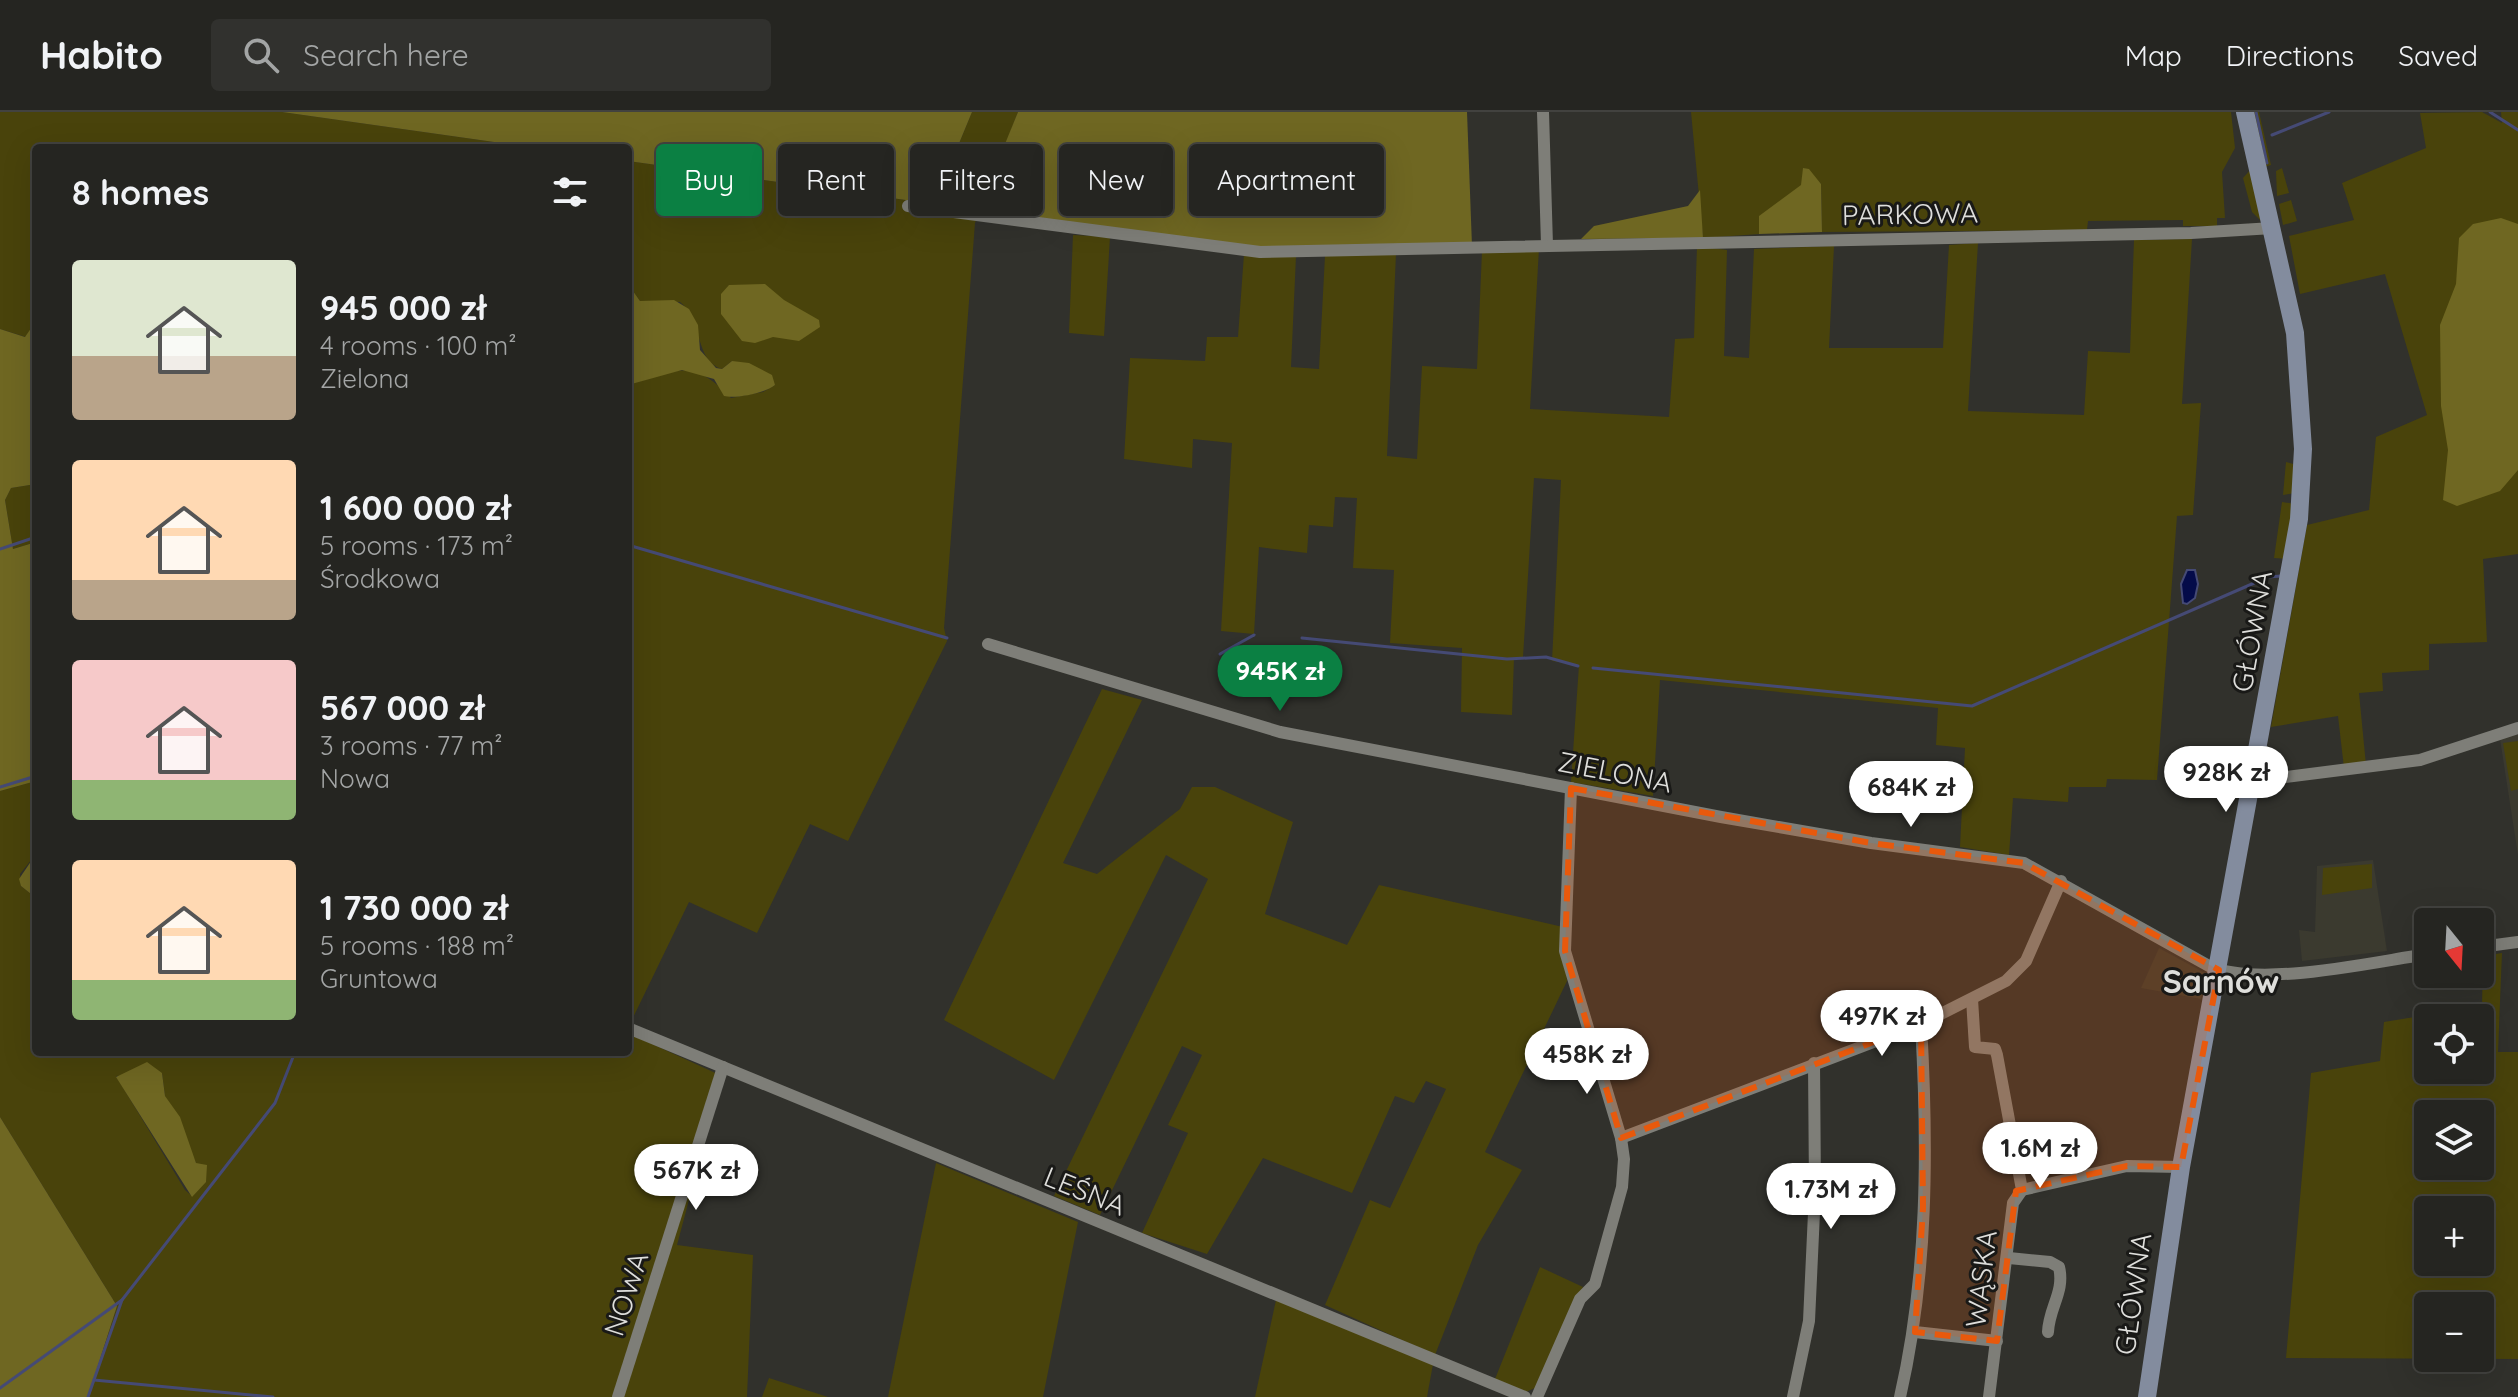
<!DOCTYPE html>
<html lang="en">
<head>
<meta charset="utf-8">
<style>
	body { margin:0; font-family:Quicksand,sans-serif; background:#31312e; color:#f1f3f6; height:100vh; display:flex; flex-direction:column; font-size:30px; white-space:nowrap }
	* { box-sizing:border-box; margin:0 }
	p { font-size:26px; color:#a3a5a5 }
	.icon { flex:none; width:44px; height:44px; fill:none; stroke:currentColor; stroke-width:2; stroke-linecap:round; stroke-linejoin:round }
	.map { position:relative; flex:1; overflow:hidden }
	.side { position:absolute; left:32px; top:32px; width:600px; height:912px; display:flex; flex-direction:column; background:#252521; border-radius:8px; box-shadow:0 8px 32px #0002,0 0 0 2px #42423f }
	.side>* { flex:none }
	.banner { position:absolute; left:656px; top:32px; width:760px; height:72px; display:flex; gap:16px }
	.needle { width:52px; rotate:162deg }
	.buttons { position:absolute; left:2414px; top:796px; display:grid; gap:16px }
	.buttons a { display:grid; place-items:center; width:80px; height:80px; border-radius:8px; background:#252521; box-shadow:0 8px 32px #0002,0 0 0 2px #42423f; font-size:40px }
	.price { position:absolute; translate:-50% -68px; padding:0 18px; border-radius:28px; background:#fff; color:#222; font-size:26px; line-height:52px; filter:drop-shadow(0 2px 4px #0008) }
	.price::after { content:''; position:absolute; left:50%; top:48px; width:24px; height:18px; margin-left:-12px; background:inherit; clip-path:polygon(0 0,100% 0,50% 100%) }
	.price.on { background:#0b8043; color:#fff }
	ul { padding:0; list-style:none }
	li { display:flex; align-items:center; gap:24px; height:200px; padding:0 40px }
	li span { display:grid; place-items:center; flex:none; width:224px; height:160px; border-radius:8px; color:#555 }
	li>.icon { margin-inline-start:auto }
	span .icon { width:96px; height:96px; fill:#fffc; stroke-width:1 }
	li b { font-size:34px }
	h2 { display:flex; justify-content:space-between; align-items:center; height:96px; padding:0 40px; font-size:34px }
	.tag { padding:0 28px; border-radius:8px; background:#252521; box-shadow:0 8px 32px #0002,0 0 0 2px #42423f; font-size:28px; line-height:72px }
	.tag.on { background:#0b8043; color:#fff }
	header { display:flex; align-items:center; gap:48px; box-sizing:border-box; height:112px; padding:0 40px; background:#252521; border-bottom:2px solid #42423f }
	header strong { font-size:38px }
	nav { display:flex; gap:44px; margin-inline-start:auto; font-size:28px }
	.search { width:560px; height:72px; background:#31312e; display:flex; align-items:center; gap:20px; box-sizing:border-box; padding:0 28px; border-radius:8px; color:#a3a5a5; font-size:30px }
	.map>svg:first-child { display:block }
	.built { fill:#3b3a2f }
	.green { fill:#49430b; fill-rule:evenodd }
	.forest { fill:#6f6722 }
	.water { fill:#040b49; stroke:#454a75; stroke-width:2 }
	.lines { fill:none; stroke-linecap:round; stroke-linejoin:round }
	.stream { stroke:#454a75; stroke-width:3 }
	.street { stroke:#7e7e78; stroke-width:12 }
	.secondary { stroke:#838c9e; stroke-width:18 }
	.marked { fill:#e8590c; fill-opacity:0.2; stroke:#e8590c; stroke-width:6; stroke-dasharray:16 10; stroke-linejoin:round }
	.labels { text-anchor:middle; stroke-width:6; stroke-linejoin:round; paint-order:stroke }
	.street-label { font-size:28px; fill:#dededb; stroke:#191917 }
	.quarter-label { font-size:32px; font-weight:bold; fill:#dededb; stroke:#191917 }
</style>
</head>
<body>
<header>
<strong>Habito</strong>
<div class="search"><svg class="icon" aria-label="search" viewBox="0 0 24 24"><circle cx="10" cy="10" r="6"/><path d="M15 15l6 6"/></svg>Search here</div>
<nav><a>Map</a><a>Directions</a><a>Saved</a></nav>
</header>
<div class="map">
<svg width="2518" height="1285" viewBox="0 0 2518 1285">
	<rect width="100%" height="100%" fill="#31312c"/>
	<g class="built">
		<polygon points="2518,620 2518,743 2500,627"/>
		<polygon points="2373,748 2387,839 2302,849 2299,818 2315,820 2317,754"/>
		<polygon points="2159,836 2205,861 2201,887 2141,876"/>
	</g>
	<g class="green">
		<polygon points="0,0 282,0 537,36 36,36 36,209 26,225 0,217"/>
		<path d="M 972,0 L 1018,0 L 975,111 L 944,516 L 947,529 L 848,729 L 810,712 L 757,821 L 689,790 L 628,916 L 628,273 C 678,259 691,244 731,286 L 763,280 L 775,273 L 732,249 L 722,257 C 694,249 704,209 680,190 L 640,189 L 628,172 L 628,49 L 934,92 Z"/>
		<polygon points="1691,0 2231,0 2235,36 2222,60 2225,106 2217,106 2217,114 2183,114 2183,108 2088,109 2087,118 1822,120 1821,72 1804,56 1802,73 1760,104 1759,122 1703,126"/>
		<polygon points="2253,0 2259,0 2271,53 2264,55"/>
		<polygon points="2482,0 2502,11 2501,0 2518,0 2518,442 2483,447 2487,530 2429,532 2429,558 2382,561 2383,579 2359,581 2366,653 2344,656 2338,604 2271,615 2307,413 2369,398 2376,325 2427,303 2385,162 2300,182 2289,124 2354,108 2342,71 2426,36 2420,1"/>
		<polygon points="2252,56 2262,110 2252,100 2243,66"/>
		<polygon points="2282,56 2289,81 2277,84 2276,59"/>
		<polygon points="2291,88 2297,109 2283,113 2279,92"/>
		<polygon points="1073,123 1110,125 1104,224 1069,221"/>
		<polygon points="2192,127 2182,292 2201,291 2193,403 2177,404 2157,668 2107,667 2106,675 2069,675 2068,690 2013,686 2009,743 1960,735 1965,636 1936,633 1938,596 1660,568 1653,684 1571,670 1579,553 1552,549 1561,368 1534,366 1523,545 1514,546 1512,603 1461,600 1462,536 1390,531 1394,458 1353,456 1357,386 1335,385 1333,415 1309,413 1307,441 1259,435 1254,522 1221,519 1232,331 1193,327 1192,356 1124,347 1130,246 1205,249 1207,225 1238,225 1244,142 1296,144 1291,255 1319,257 1325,144 1396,142 1387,344 1417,347 1422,254 1477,257 1482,139 1539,136 1530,297 1669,305 1675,227 1694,226 1697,134 1727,138 1724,244 1749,246 1754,137 1834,134 1829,236 1943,236 1949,133 1978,131 1968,299 2084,303 2088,239 2130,241 2134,128"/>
		<polygon points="2286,350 2297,353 2295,381 2283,383"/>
		<polygon points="36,372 36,430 13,437 5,388 11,376"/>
		<polygon points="2282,390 2295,392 2288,447 2274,446"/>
		<polygon points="1102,577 1142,588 1063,751 1097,762 1180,697 1192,675 1215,675 1293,710 1265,802 1347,833 1379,773 1563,815 1567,869 1485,1040 1522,1058 1478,1133 1435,1243 1325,1193 1370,1088 1390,1096 1446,977 1426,969 1414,991 1395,984 1352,1081 1263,1046 1207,1142 1142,1121 1188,1021 1168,1013 1202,943 1182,934 1100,1103 1054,1084 1208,767 1166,743 1054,968 944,908"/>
		<polygon points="2518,629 2518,677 2511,679 2503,631"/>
		<path d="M 36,669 L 36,742 L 20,762 L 21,774 L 36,786 L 36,940 L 628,940 L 628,921 L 722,964 L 677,1133 L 753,1143 L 747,1285 L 88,1285 L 117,1194 L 0,1005 L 0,679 ZM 162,961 L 165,984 L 196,1051 L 192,1084 L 185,1078 L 116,964 Z"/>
		<polygon points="2372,752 2372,776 2322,783 2323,756"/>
		<path d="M 2502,841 L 2498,940 L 2518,940 L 2518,1247 L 2286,1246 L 2311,961 L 2380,949 L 2384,910 L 2482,894 L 2483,844 ZM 2428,906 L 2480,906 L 2480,958 L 2428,958 ZM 2428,1002 L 2480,1002 L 2480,1054 L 2428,1054 ZM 2428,1098 L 2480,1098 L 2480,1150 L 2428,1150 ZM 2428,1194 L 2480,1194 L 2480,1246 L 2428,1246 Z"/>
		<polygon points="936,1051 1078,1110 1043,1285 888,1285"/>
		<polygon points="1540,1155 1583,1175 1537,1275 1526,1280 1495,1267"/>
		<polygon points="1276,1188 1433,1252 1427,1285 1255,1285"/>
		<polygon points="769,1266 828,1285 762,1285"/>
	</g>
	<g class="forest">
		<polygon points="282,0 972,0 934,92 628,49 628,36 537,36"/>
		<polygon points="1018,0 1467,0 1472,134 1263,137 978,98"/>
		<polygon points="1803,56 1809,57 1821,72 1822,120 1759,122 1759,104 1801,73"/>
		<polygon points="1700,78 1703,126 1581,127 1594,114 1688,94"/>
		<polygon points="2501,106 2518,112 2518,358 2500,379 2457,394 2443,388 2448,338 2441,294 2440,213 2456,172 2459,126 2473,112"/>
		<path d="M 628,172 L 640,189 L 674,188 L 689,197 L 698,213 L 700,238 L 716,256 L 722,257 L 732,249 L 749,251 L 772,263 L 775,273 C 765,281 736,287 724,284 L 714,267 L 682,258 L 628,273 Z"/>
		<polygon points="765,172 784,188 819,208 820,215 799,229 773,225 755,231 742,229 721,202 721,182 729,173"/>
		<polygon points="36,209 36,372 11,376 5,388 13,437 36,430 36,669 0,679 0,217 25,225"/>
		<polygon points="36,742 36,786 21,774 19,767"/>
		<polygon points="147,950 162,961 165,984 180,1005 196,1051 207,1053 206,1070 192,1085 116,965"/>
		<polygon points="0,1005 117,1194 88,1285 0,1285"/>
	</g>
	<polygon class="water" points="2187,458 2195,458 2198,472 2195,486 2187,492 2183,491 2181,472"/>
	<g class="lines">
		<g class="stream">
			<polyline points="2256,0 2267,51"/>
			<polyline points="2490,0 2518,18"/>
			<polyline points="2272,23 2329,0"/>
			<polyline points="628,433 947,526"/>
			<polyline points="0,437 36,425"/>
			<polyline points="1302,526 1507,547 1546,545 1578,554"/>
			<polyline points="1220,542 1254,523"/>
			<polyline points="1593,556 1972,594 2268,465 2281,464"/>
			<polyline points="0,675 36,664"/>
			<polyline points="94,1268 273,1285"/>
			<polyline points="0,1276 122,1188"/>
			<polyline points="88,1285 122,1188 275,991 295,940"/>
		</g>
		<g class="street">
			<polyline points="1543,0 1547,133"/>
			<polyline points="908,94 1260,140 2191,121 2273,116"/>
			<path d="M 988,532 L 1280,620 L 1721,705 L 1871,731 L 2024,751 L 2209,854 C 2260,876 2372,850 2428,842"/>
			<polyline points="2254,669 2420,648 2518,616"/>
			<polyline points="2480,835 2518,830"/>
			<polyline points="1972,887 1975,935 1995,937 1997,943 2022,1078 2013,1091 1989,1285"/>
			<polyline points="628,916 1525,1285"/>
			<polyline points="1621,1026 1921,912 2006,869 2026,849 2061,769"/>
			<polyline points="2022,1078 2127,1054 2181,1055"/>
			<path d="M 2009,1146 L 2050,1150 L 2059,1155 C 2065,1180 2049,1195 2048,1220"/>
			<polyline points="1915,1220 1997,1229"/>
			<polyline points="618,1285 723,955"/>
			<polyline points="1537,1285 1580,1187 1595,1172 1622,1075 1624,1047 1621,1026 1565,839 1571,676"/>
			<polyline points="1793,1285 1809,1209 1815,1079 1814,951"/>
			<path d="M 1900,1285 C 1928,1164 1928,1036 1921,912"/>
		</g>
		<polyline class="secondary" points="2147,1285 2181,1055 2299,407 2303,337 2295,221 2245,0"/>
	</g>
	<path class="marked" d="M 1571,676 L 1871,731 L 2024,751 L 2219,858 L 2181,1055 L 2127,1054 L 2016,1079 L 1997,1229 L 1915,1220 L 1923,1096 L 1921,912 L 1621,1026 L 1565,839 Z"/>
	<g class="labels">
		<g class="street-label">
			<text transform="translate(1910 102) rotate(-1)" y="10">PARKOWA</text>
			<text transform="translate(2252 519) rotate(-80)" y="10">GŁÓWNA</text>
			<text transform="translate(1615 660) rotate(11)" y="10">ZIELONA</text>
			<text transform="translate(1085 1079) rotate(22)" y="10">LEŚNA</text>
			<text transform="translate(1981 1167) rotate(-83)" y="10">WĄSKA</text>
			<text transform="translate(626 1182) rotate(-72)" y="10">NOWA</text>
			<text transform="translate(2133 1182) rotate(-82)" y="10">GŁÓWNA</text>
		</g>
		<g class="quarter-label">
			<text x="2221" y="881">Sarnów</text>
		</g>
	</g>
</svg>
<div class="buttons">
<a><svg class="needle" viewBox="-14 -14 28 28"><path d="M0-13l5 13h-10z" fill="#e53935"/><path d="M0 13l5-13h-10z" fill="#a3a5a5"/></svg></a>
<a><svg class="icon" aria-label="locate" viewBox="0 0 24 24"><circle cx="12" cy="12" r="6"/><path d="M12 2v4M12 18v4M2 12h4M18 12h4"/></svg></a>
<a><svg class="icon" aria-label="layers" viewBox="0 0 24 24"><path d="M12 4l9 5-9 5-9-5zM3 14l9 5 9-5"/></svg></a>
<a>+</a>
<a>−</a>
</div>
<b class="price on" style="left:1280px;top:601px">945K zł</b>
<b class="price" style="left:2226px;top:702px">928K zł</b>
<b class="price" style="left:1911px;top:717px">684K zł</b>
<b class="price" style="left:1882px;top:946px">497K zł</b>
<b class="price" style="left:1587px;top:984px">458K zł</b>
<b class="price" style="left:2040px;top:1078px">1.6M zł</b>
<b class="price" style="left:696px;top:1100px">567K zł</b>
<b class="price" style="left:1831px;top:1119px">1.73M zł</b>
<div class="banner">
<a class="tag on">Buy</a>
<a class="tag">Rent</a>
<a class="tag">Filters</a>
<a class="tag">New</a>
<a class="tag">Apartment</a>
</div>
<section class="side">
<h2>8 homes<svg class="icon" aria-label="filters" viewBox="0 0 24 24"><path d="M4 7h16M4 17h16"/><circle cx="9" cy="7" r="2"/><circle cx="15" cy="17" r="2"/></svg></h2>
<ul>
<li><span style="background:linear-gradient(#dfe7d0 60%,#b9a48a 0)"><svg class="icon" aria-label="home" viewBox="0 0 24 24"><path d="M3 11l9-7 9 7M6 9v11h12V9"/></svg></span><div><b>945 000 zł</b><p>4 rooms · 100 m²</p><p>Zielona</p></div></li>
<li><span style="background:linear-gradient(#ffd9b3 75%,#b9a48a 0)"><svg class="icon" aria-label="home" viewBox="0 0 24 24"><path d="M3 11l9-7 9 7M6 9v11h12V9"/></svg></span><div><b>1 600 000 zł</b><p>5 rooms · 173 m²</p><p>Środkowa</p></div></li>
<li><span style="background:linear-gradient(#f6c9c9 75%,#8fb573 0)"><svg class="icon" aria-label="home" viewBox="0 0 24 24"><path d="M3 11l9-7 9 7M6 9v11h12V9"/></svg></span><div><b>567 000 zł</b><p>3 rooms · 77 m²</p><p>Nowa</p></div></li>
<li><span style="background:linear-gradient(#ffd9b3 75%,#8fb573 0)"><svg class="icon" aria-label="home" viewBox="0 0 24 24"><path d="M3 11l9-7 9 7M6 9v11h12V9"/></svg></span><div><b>1 730 000 zł</b><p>5 rooms · 188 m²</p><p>Gruntowa</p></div></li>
</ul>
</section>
</div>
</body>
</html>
